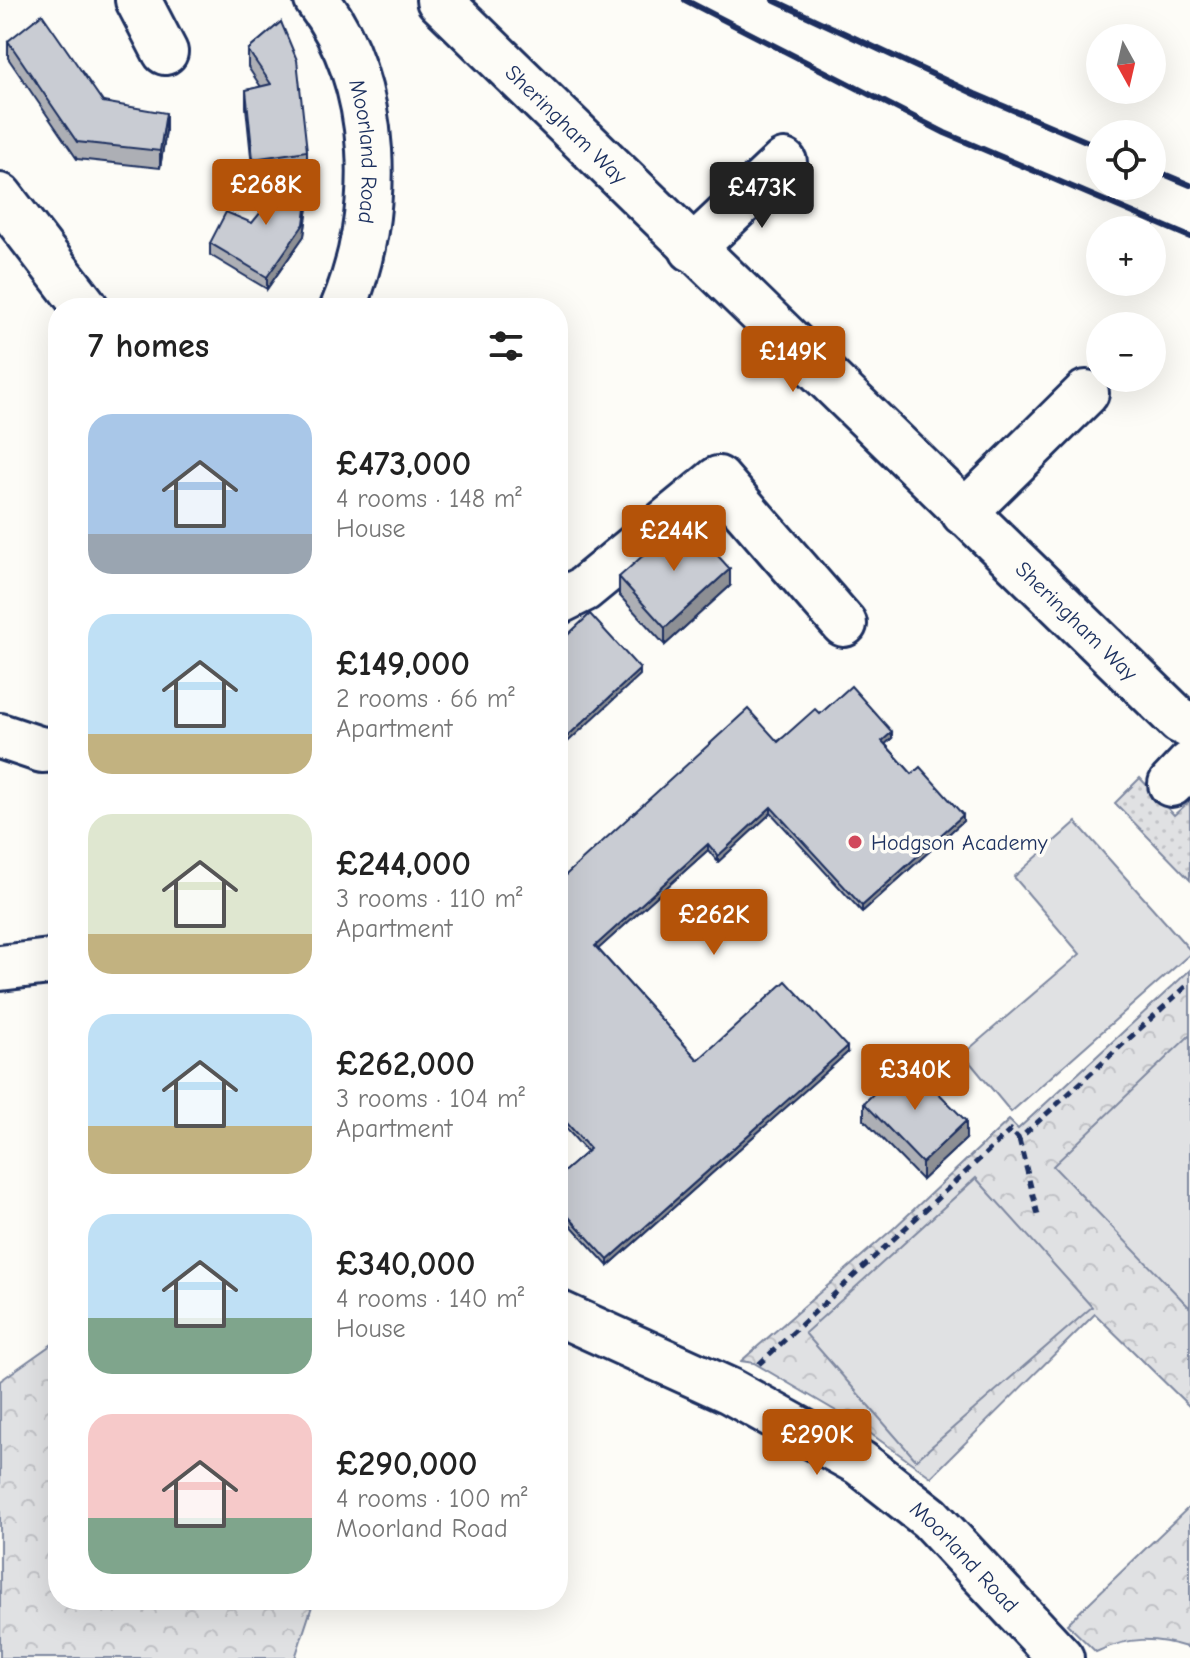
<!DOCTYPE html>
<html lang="en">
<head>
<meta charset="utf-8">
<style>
	body { margin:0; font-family:"Comic Neue",sans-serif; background:#f6f6f6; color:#222; height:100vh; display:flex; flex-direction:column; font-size:30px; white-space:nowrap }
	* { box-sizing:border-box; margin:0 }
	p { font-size:26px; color:#767676 }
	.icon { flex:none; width:44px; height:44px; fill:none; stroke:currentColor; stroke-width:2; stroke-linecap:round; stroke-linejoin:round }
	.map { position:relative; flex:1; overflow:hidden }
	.panel { position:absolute; left:48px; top:298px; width:520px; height:1312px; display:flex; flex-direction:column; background:#fff; border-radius:32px; box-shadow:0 8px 32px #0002 }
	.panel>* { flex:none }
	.needle { width:52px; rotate:172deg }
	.controls { position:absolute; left:1086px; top:24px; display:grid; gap:16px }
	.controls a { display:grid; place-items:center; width:80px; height:80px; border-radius:50%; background:#fff; box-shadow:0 8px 32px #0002; font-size:40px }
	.price { position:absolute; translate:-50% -68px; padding:0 18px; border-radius:8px; background:#b45309; color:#fff; font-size:26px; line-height:52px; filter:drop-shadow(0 2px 4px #0008) }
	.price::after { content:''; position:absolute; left:50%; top:48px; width:24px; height:18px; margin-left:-12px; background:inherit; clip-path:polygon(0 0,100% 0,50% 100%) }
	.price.active { background:#222; color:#fff }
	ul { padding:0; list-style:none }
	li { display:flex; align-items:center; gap:24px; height:200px; padding:0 40px }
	li span { display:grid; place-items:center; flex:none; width:224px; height:160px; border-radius:24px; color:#555 }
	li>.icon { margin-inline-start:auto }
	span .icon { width:96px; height:96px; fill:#fffc; stroke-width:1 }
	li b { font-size:34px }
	h2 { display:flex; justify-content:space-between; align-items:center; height:96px; padding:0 40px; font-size:34px }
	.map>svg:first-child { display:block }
	.grass { fill:url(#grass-dots); stroke:#7e88a0; stroke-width:2 }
	.forest { fill:url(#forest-crowns); stroke:#7e88a0; stroke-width:2 }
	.pitch { fill:#e0e1e3; stroke:#7e88a0; stroke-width:2 }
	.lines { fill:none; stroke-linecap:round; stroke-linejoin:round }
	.minor-casing { stroke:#1b2f5e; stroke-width:50 }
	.path { stroke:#1b2f5e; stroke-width:5; stroke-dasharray:8 6; stroke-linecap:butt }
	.minor { stroke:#fdfcf7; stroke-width:44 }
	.rail { stroke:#1b2f5e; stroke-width:6 }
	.wall { fill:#adafb5; stroke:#1b2f5e; stroke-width:2 }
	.shaded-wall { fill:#8d8f94; stroke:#1b2f5e; stroke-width:2 }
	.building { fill:#c9ccd3; stroke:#1b2f5e; stroke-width:2 }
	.poi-dot { fill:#d1495b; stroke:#fdfcf7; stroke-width:3 }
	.labels { text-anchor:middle; stroke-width:7; stroke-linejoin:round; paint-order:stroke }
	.street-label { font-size:22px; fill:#1b2f5e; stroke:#fdfcf7 }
	.poi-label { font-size:22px; fill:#1b2f5e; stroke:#fdfcf7; text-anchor:start }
</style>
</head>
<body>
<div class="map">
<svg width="1190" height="1658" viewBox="0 0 1190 1658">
	<defs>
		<pattern id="grass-dots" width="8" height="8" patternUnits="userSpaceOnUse" patternTransform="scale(2)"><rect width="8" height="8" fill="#e0e1e3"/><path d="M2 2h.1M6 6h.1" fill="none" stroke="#c0c1c5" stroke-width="1.8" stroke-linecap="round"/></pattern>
		<pattern id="forest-crowns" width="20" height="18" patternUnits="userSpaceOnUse" patternTransform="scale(2)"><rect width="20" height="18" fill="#e0e1e3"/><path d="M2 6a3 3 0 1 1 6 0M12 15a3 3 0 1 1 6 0" fill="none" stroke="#c0c1c5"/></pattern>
	</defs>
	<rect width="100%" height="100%" fill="#fdfcf7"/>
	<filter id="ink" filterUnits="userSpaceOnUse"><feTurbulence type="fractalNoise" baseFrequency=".0125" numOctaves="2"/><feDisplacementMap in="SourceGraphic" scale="16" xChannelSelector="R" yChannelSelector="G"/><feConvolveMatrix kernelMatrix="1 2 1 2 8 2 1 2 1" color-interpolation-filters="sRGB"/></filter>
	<g filter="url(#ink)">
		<polygon class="grass" points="1140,778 1174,815 1190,801 1190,880 1115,803"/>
		<g class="forest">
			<polygon points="1190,970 1190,1407 1095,1314 931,1477 853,1421 754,1363 741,1361 894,1228 1009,1120 1018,1129"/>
			<polygon points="58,1340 58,1600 314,1600 295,1658 0,1658 0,1381"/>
			<path d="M 1190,1506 L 1190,1648 C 1154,1637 1130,1636 1096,1652 L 1067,1624 Z"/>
		</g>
		<g class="pitch">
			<polygon points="1076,822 1190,950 1190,954 1011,1112 963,1054 1080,954 1014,877"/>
			<polygon points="1190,1035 1190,1308 1053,1166"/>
			<polygon points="976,1178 1092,1307 916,1460 805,1333"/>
		</g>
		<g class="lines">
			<g class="minor-casing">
				<g id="minor">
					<polyline points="138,0 165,52"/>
					<path id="s1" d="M 317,0 C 381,84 383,213 343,308"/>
					<path id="s2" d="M 439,0 L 1180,721 L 1190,726"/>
					<polyline points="0,196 86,308"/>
					<polyline points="692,249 784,162"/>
					<polyline points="964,513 1086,393"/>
					<polyline points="558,602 584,589 718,479 844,624"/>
					<polyline points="0,736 42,750 58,749"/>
					<polyline points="1171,784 1190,764"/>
					<polyline points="0,968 58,961"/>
					<path id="s3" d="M 558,1313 L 730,1391 L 860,1463 L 930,1518 L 1061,1658"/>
				</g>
			</g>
			<g class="path">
				<polyline points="1019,1139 1038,1215"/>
				<polyline points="759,1364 1011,1130 1019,1139 1190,983"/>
			</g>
			<use href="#minor" class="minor"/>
			<g class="rail">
				<polyline points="685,0 945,133 1190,237"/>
				<polyline points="773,0 975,94 1100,147"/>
				<polyline points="1152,169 1190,185"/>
			</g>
		</g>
		<g class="wall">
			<polygon points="281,22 307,151 307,168 253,176 246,107 246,90 261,87 248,67 248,50"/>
			<polygon points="8,41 103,102 166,130 160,168 77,159 8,58"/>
			<polygon points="310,192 304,236 267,289 210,255 210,243 252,223"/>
			<polygon points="619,577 730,586 665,645 619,595"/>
			<polygon points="820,714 892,738 885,744 912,774 963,821 862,912 771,813 718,862 708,850 598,949 698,1060 847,1053 608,1266 558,1211 558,1177 587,1152 558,1119 558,882"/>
			<polygon points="864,1103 966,1139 922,1180 864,1120"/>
		</g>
		<g class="shaded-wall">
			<polygon points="166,113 166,130 160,168 160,151"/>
			<polygon points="310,180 310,192 304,236 267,289 267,277"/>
			<polygon points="730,569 730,586 665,645 665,628"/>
			<polygon points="640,669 640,675 558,751 558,745"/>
			<polygon points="892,732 892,738 882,747 882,741"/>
			<polygon points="771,807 771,813 718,862 718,856"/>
			<polygon points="963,815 963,821 862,912 862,906"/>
			<polygon points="708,844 708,850 595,952 595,946"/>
			<polygon points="847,1047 847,1053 608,1266 608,1260"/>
			<polygon points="966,1121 966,1139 922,1180 922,1163"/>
		</g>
		<g class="building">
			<polygon points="42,14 103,102 166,113 160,151 77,142 8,41"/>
			<polygon points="281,22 297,60 307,151 253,159 246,90 271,84 248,50"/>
			<polygon points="274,175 310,180 304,224 267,277 210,243 226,212 252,223 270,201"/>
			<polygon points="684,519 730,569 665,628 619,577"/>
			<polygon points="590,614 640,669 558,745 558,644"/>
			<polygon points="851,686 892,732 882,741 912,774 920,767 963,815 862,906 771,807 718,856 708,844 595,946 698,1060 786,981 847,1047 608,1260 558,1205 558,1177 590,1149 558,1113 558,882 748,709 778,742 815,709 820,714"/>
			<polygon points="907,1061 966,1121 922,1163 864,1103"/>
		</g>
	</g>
	<circle class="poi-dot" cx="855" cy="842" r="8"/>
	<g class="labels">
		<g class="street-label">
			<text dy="8" stroke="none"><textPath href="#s2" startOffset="178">Sheringham Way</textPath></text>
			<text dy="8" stroke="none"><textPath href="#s1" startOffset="162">Moorland Road</textPath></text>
			<text dy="8" stroke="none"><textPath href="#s2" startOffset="890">Sheringham Way</textPath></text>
			<text dy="8" stroke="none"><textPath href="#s3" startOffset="478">Moorland Road</textPath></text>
		</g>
		<g class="poi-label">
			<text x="871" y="850">Hodgson Academy</text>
		</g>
	</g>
</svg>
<div class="controls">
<a><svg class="needle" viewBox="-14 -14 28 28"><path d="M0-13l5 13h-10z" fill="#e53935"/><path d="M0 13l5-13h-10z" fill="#767676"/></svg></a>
<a><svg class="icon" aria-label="locate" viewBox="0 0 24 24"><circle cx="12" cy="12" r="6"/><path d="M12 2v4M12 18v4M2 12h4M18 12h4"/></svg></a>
<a>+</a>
<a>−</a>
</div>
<b class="price" style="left:266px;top:227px">£268K</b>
<b class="price active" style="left:762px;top:230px">£473K</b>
<b class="price" style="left:793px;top:394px">£149K</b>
<b class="price" style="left:674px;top:573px">£244K</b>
<b class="price" style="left:714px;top:957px">£262K</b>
<b class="price" style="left:915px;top:1112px">£340K</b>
<b class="price" style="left:817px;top:1477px">£290K</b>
<section class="panel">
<h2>7 homes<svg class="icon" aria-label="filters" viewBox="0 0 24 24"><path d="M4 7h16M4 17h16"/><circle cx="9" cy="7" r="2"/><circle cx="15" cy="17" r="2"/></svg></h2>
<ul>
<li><span style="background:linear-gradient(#a9c7e8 75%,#9aa5b1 0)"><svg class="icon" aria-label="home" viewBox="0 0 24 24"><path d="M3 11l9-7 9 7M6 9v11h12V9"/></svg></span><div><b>£473,000</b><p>4 rooms · 148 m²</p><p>House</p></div></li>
<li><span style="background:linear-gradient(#bfe0f5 75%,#c2b280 0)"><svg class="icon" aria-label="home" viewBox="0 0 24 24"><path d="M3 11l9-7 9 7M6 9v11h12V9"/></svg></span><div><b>£149,000</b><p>2 rooms · 66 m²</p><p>Apartment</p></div></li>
<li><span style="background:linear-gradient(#dfe7d0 75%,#c2b280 0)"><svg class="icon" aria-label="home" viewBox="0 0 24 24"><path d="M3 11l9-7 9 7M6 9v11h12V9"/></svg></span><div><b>£244,000</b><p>3 rooms · 110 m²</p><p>Apartment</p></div></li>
<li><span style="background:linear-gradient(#bfe0f5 70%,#c2b280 0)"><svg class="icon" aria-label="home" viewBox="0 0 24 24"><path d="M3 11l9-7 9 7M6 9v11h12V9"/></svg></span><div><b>£262,000</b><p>3 rooms · 104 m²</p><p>Apartment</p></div></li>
<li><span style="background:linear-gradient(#bfe0f5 65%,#7fa58c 0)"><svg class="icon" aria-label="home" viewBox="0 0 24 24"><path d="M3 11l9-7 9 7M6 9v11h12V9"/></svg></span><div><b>£340,000</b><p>4 rooms · 140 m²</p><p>House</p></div></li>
<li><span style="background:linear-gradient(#f6c9c9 65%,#7fa58c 0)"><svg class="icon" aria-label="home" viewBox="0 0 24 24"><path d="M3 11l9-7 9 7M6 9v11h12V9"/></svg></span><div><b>£290,000</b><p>4 rooms · 100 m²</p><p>Moorland Road</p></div></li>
</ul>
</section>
</div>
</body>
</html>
